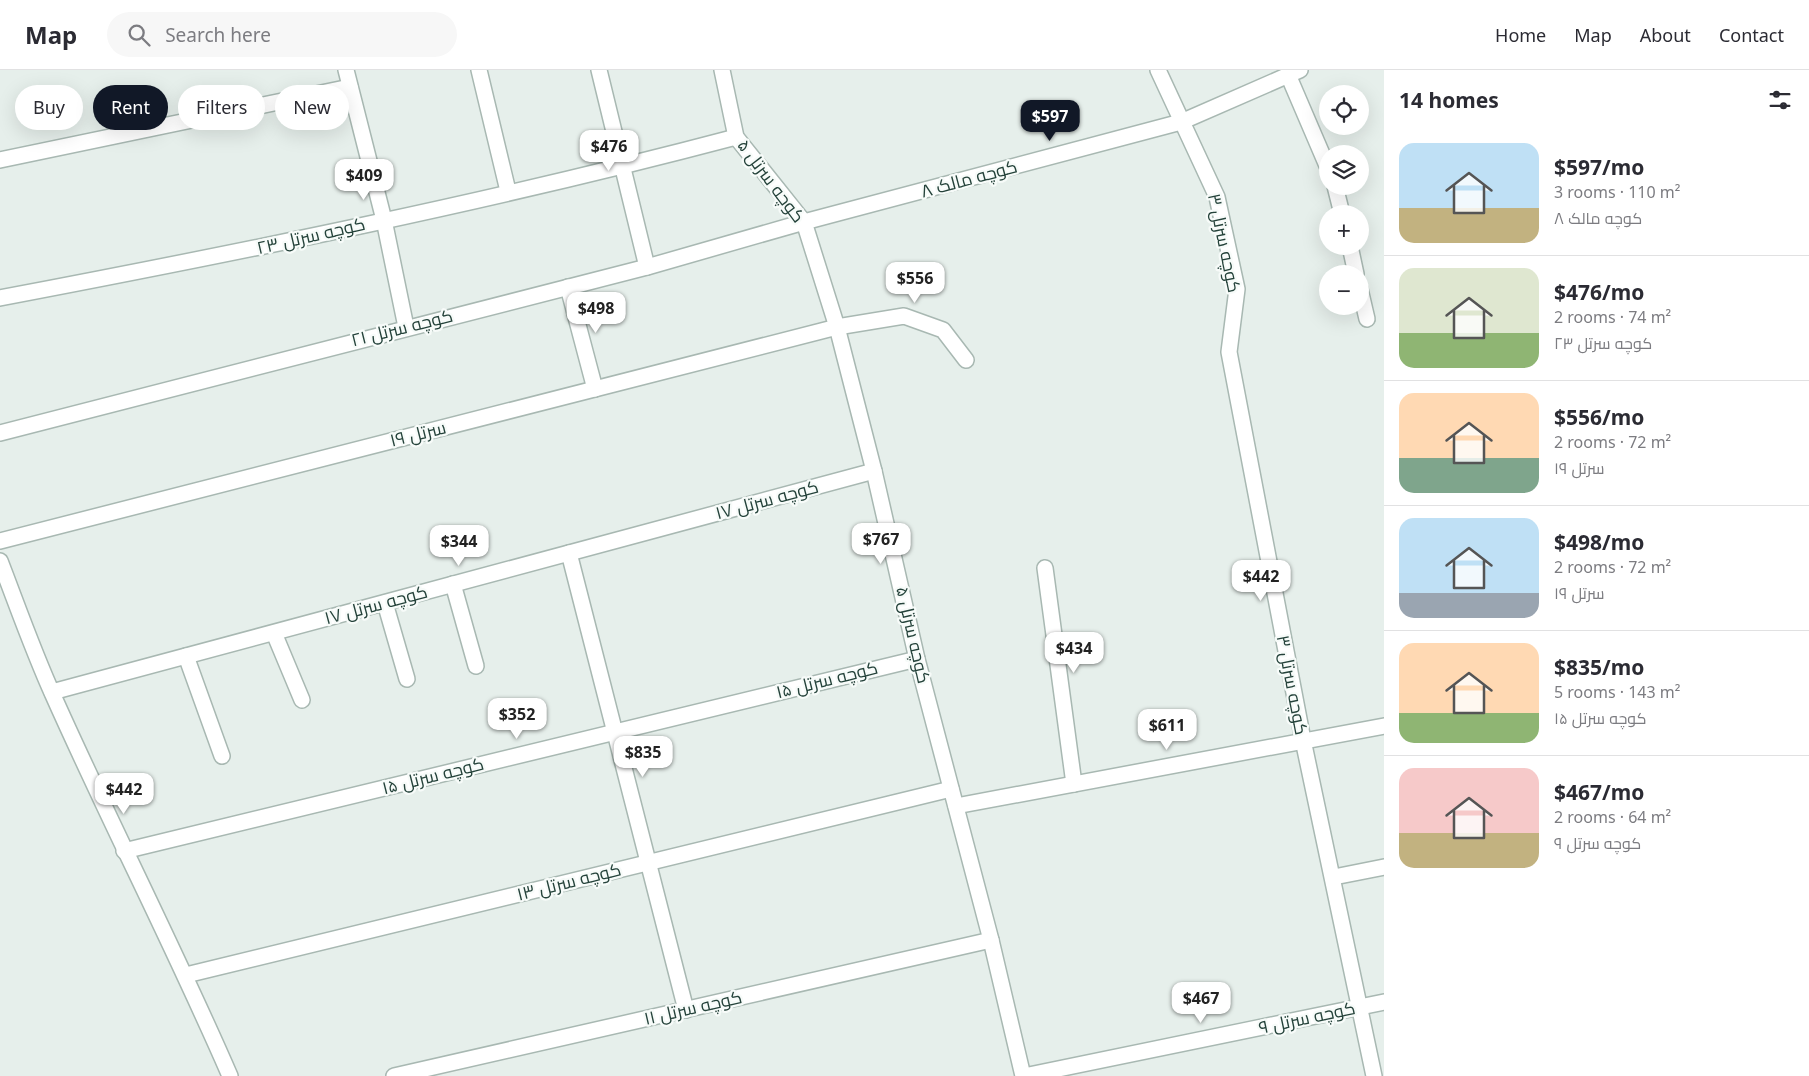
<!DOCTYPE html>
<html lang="en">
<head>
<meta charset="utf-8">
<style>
	body { margin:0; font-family:"Noto Sans",Cairo,sans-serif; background:#f7f7f7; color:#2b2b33; height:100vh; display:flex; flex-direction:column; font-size:19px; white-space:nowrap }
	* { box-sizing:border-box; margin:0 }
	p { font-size:16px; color:#7c7c81 }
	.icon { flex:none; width:28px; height:28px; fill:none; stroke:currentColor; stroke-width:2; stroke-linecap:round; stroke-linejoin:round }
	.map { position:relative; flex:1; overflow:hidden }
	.side { display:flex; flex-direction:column; background:#fff; width:425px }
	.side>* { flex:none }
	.banner { position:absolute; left:15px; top:15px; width:475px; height:45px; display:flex; gap:10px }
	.fabs { position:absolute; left:1319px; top:15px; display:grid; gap:10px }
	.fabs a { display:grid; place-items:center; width:50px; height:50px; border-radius:50%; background:#fff; box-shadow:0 5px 20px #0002; font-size:25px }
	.price { position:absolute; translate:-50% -42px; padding:0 11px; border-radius:10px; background:#fff; color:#222; font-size:16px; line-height:32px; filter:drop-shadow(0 1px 2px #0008) }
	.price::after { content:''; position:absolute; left:50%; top:30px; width:15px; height:11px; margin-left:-8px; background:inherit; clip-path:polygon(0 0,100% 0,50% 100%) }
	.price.selected { background:#111827; color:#fff }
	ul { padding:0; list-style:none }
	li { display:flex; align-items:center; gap:15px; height:125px; padding:0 15px }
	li+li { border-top:1px solid #e1e1e2 }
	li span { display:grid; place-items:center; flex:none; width:140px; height:100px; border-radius:15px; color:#555 }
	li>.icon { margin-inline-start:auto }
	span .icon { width:60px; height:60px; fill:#fffc; stroke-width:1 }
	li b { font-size:21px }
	h2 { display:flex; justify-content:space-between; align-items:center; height:60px; padding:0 15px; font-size:21px }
	.pill { padding:0 18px; border-radius:22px; background:#fff; box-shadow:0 5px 20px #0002; font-size:18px; line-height:45px }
	.pill.selected { background:#111827; color:#fff }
	header { display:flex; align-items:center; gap:30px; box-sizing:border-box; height:70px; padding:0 25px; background:#fff; border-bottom:1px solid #e1e1e2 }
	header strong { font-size:24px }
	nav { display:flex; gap:28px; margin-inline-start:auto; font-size:18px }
	.search { width:350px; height:45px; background:#f7f7f7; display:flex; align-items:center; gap:12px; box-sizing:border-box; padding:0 18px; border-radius:28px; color:#7c7c81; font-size:19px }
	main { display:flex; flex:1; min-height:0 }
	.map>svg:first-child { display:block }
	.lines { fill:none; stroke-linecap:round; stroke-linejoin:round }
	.minor-casing { stroke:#a8b8b2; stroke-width:18 }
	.minor { stroke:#fff; stroke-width:15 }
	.labels { text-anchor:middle; stroke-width:4.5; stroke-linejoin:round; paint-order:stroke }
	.street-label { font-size:18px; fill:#24423a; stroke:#f7fbf9 }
</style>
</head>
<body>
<header>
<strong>Map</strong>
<div class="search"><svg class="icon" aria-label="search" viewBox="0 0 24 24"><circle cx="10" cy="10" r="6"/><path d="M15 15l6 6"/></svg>Search here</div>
<nav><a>Home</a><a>Map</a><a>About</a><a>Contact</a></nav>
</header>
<main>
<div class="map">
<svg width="1384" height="1006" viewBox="0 0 1384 1006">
	<rect width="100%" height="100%" fill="#e6efeb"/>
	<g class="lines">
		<g class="minor-casing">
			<g id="minor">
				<polyline points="346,0 384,150 406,257"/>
				<polyline points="479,0 508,121"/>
				<polyline points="599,0 647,197"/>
				<polyline points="722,0 736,67 804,152 837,257 874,401 917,589 991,870 1023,1006"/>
				<polyline points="1158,0 1217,127 1237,219 1229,282 1303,670 1374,1006"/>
				<polyline points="1289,7 1328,98"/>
				<polyline points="0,90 350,17"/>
				<polyline points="1335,116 1342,144"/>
				<polyline points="1350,176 1356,204"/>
				<polyline points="568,217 595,319"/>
				<polyline points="1360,219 1367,249"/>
				<path d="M 0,228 C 247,181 494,131 736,67"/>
				<polyline points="0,363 647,197 804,152 1181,52 1300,0"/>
				<polyline points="0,471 837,257 904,246 943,260 966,290"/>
				<polyline points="569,483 686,940"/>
				<path d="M 0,491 C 17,535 33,581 53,625 C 110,753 174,877 230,1006"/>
				<polyline points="1045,498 1074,714"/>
				<polyline points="453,514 476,596"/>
				<polyline points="385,533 407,609"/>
				<polyline points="274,563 302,630"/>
				<polyline points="186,586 222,686"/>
				<polyline points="52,622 874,401"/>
				<polyline points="956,736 1384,656"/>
				<polyline points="124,781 917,589"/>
				<polyline points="1334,807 1384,797"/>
				<polyline points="186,905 951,719"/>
				<polyline points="394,1006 991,870"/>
				<polyline points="1024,1006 1384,932"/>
			</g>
		</g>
		<use href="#minor" class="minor"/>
	</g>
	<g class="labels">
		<g class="street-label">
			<text transform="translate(969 109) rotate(-15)" y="6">کوچه مالک ۸</text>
			<text transform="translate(771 111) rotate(53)" y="6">کوچه سرتل ۵</text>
			<text transform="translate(311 166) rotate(-13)" y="6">کوچه سرتل ۲۳</text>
			<text transform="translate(1224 173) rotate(78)" y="6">کوچه سرتل ۳</text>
			<text transform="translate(402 258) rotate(-14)" y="6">کوچه سرتل ۲۱</text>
			<text transform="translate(418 364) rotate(-14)" y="6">سرتل ۱۹</text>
			<text transform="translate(767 430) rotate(-15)" y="6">کوچه سرتل ۱۷</text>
			<text transform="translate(376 535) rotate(-15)" y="6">کوچه سرتل ۱۷</text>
			<text transform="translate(913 565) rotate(77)" y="6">کوچه سرتل ۵</text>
			<text transform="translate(827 610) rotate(-14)" y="6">کوچه سرتل ۱۵</text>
			<text transform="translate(1292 615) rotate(79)" y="6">کوچه سرتل ۳</text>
			<text transform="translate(433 706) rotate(-14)" y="6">کوچه سرتل ۱۵</text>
			<text transform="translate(569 812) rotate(-14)" y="6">کوچه سرتل ۱۳</text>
			<text transform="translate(693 938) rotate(-13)" y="6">کوچه سرتل ۱۱</text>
			<text transform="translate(1307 948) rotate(-12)" y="6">کوچه سرتل ۹</text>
		</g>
	</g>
</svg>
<div class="fabs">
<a><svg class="icon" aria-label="locate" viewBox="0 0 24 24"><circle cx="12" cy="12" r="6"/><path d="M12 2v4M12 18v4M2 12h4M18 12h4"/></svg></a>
<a><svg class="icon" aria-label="layers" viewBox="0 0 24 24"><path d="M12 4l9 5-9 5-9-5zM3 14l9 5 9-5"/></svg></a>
<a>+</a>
<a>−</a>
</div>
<b class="price selected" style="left:1050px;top:72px">$597</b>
<b class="price" style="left:609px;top:102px">$476</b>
<b class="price" style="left:364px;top:131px">$409</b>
<b class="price" style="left:915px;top:234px">$556</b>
<b class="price" style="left:596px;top:264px">$498</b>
<b class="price" style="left:881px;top:495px">$767</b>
<b class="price" style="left:459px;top:497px">$344</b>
<b class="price" style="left:1261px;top:532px">$442</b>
<b class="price" style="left:1074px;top:604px">$434</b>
<b class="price" style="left:517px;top:670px">$352</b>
<b class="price" style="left:1167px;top:681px">$611</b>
<b class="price" style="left:643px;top:708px">$835</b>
<b class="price" style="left:124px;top:745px">$442</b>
<b class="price" style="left:1201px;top:954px">$467</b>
<div class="banner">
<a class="pill">Buy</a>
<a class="pill selected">Rent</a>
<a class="pill">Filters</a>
<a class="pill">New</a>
</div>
</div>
<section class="side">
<h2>14 homes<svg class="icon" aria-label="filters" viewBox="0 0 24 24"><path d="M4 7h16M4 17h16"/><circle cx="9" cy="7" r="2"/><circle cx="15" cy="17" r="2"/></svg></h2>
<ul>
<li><span style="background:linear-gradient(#bfe0f5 65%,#c2b280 0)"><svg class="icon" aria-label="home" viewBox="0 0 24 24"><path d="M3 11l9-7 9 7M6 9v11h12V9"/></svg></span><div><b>$597/mo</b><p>3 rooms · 110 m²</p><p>کوچه مالک ۸</p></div></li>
<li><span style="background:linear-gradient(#dfe7d0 65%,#8fb573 0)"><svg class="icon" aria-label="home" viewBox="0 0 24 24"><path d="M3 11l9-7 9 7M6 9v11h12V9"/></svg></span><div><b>$476/mo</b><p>2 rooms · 74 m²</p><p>کوچه سرتل ۲۳</p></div></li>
<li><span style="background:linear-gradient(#ffd9b3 65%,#7fa58c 0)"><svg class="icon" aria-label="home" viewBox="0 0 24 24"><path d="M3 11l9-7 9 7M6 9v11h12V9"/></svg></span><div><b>$556/mo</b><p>2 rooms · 72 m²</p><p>سرتل ۱۹</p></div></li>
<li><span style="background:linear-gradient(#bfe0f5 75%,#9aa5b1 0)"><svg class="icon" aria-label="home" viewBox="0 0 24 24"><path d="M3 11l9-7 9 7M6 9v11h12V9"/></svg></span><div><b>$498/mo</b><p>2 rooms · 72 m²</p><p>سرتل ۱۹</p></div></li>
<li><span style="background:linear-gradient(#ffd9b3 70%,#8fb573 0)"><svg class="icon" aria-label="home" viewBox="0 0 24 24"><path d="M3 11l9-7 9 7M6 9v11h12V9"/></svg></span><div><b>$835/mo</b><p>5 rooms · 143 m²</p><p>کوچه سرتل ۱۵</p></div></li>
<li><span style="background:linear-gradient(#f6c9c9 65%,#c2b280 0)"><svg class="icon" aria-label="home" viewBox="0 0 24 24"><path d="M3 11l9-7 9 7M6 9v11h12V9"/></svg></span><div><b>$467/mo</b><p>2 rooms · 64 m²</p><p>کوچه سرتل ۹</p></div></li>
</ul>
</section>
</main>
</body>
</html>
